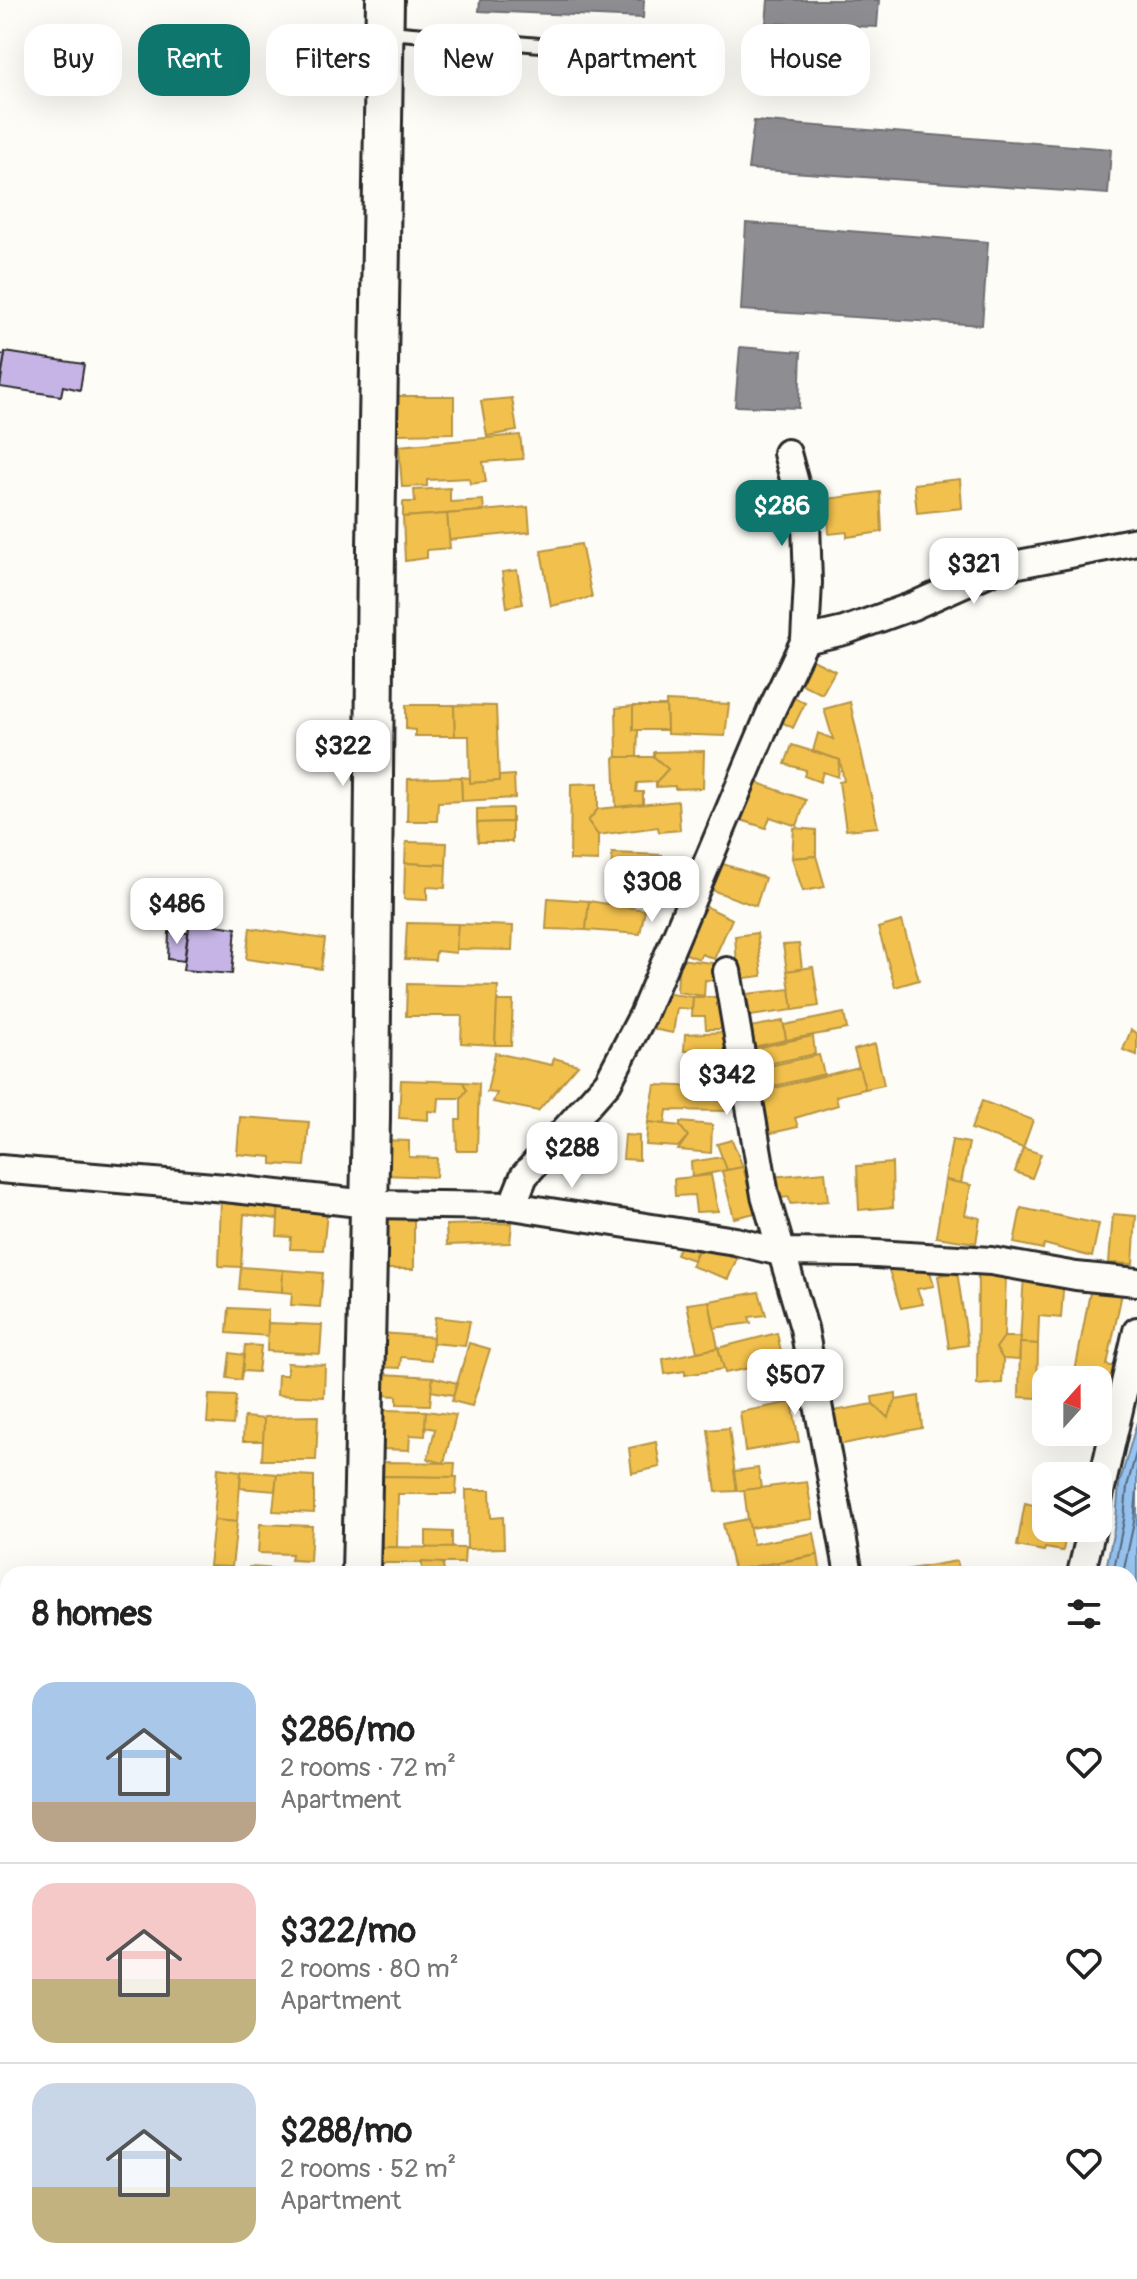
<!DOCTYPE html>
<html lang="en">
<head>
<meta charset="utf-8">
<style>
	body { margin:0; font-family:Pangolin,sans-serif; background:#f2f2f2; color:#222; height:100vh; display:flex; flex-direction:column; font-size:30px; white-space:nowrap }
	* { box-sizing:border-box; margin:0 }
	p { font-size:26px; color:#767676 }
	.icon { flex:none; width:44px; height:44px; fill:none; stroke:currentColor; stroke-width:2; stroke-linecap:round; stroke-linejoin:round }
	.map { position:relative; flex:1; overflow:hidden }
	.panel { position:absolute; left:0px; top:1566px; width:1138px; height:714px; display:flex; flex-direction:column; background:#fff; border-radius:24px 24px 0 0; box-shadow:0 8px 32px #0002 }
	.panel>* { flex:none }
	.banner { position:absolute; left:24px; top:24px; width:1090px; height:72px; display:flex; gap:16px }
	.needle { width:52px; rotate:21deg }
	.tools { position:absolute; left:1032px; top:1366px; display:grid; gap:16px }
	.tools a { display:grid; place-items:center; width:80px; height:80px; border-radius:16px; background:#fff; box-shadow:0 8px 32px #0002; font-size:40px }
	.price { position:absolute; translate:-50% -68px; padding:0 18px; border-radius:16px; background:#fff; color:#222; font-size:26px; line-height:52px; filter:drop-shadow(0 2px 4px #0008) }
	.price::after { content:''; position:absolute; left:50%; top:48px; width:24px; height:18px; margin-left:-12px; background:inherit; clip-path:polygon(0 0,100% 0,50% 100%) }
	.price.active { background:#0f766e; color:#fff }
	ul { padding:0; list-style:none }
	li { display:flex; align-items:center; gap:24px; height:200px; padding:0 32px }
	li+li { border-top:2px solid #e0e0e0 }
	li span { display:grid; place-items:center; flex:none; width:224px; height:160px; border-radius:24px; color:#555 }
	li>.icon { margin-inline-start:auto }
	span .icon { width:96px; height:96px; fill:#fffc; stroke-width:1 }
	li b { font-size:34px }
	h2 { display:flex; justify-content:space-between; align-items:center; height:96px; padding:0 32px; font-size:34px }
	.pill { padding:0 28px; border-radius:24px; background:#fff; box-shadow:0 8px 32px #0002; font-size:28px; line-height:72px }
	.pill.active { background:#0f766e; color:#fff }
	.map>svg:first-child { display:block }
	.water { fill:#98c5f2; stroke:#6c87a2; stroke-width:2 }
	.homes { fill:#f2c14e; stroke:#b69444; stroke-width:2 }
	.industry { fill:#8d8d92; stroke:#707073; stroke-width:2 }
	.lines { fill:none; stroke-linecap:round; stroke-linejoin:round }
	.shore { stroke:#57697b; stroke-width:2 }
	.building { fill:#c5b4e5; stroke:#2b2b2b; stroke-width:2 }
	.service-casing { stroke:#2b2b2b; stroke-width:18 }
	.minor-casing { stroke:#2b2b2b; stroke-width:32 }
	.secondary-casing { stroke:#2b2b2b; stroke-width:42 }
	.service { stroke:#fdfcf7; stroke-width:12 }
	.minor { stroke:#fdfcf7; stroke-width:26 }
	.secondary { stroke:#fdfcf7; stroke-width:36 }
</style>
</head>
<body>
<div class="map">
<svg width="1137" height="2279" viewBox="0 0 1137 2279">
	<rect width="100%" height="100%" fill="#fdfcf7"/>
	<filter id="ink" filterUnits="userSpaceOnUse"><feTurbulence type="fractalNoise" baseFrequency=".0125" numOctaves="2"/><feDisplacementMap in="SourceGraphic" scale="16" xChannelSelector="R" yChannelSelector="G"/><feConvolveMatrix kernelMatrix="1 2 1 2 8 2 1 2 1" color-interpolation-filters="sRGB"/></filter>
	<g filter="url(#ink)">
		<polygon class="water" points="1137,1422 1137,1608 1130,1634 1130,1574 1105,1574 1116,1519 1119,1485"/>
		<g class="homes">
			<polygon points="397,396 454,396 454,433 397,434"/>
			<polygon points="512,398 517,431 487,436 481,401"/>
			<polygon points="520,435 523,459 483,462 486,482 470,484 469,478 427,480 427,486 402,487 399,446"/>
			<polygon points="960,479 962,508 917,513 914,484"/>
			<polygon points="450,488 450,502 483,500 484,511 403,517 403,502 415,502 414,490"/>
			<polygon points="880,492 882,532 847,537 847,532 829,534 827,499"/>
			<polygon points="528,507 530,532 449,540 447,514"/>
			<polygon points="447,514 450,548 427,550 427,558 405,561 403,517"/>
			<polygon points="581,544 592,597 551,606 541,551"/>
			<polygon points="517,570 523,604 507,607 502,572"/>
			<polygon points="809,658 835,671 822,694 796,681"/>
			<polygon points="789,695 805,703 793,728 776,719"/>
			<polygon points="666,701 729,704 725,736 667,734"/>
			<polygon points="850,702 878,827 846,830 839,782 844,781 840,760 813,751 818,733 833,739 824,709"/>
			<polygon points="406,705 454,705 455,736 415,736 415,730 406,729"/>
			<polygon points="454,705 496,706 499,781 470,783 469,736 455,736"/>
			<polygon points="633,706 666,706 667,730 633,730"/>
			<polygon points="633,706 633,730 638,730 637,757 617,757 616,708"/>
			<polygon points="792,745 840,760 838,777 823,772 820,782 804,776 806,770 785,764"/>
			<polygon points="704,751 703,788 675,789 675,786 656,787 656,782 668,769 654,757 654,752"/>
			<polygon points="617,757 654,757 668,769 656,782 637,783 636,792 643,792 643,804 616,807 614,758"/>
			<polygon points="514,775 515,798 462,801 461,777 470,778 470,783 499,781 499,776"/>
			<polygon points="461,777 462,801 438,802 437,821 407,821 408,779"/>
			<polygon points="755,782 806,800 797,826 770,817 766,828 741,820"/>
			<polygon points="598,783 598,809 588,821 598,835 598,861 570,860 571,784"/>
			<polygon points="678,801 680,830 659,832 658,827 598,835 588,821 598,809"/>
			<polygon points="512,808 512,822 477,823 477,809"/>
			<polygon points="512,822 512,842 478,842 477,823"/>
			<polygon points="794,828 816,830 816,856 792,858"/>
			<polygon points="406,842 447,843 446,865 405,863"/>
			<polygon points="612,853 662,855 659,880 611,881"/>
			<polygon points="816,856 825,887 803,891 792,858"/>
			<polygon points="714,861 765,878 756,906 703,887"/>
			<polygon points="405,863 446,865 445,888 427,887 427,900 404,899"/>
			<polygon points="548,898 589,901 586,930 546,929"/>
			<polygon points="589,901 645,910 640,934 586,930"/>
			<polygon points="699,903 732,919 714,959 702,954 699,959 678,951"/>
			<polygon points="902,921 919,980 895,987 878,928"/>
			<polygon points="407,923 458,924 456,953 436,951 435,960 405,959"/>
			<polygon points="458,924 513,926 512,950 456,949"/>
			<polygon points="250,928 325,939 321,969 246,959"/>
			<polygon points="757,933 762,976 738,979 735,936"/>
			<polygon points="799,944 802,969 787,971 783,945"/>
			<polygon points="679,959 720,964 720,981 705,980 704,996 677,992"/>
			<polygon points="813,967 819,1006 793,1010 787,971"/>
			<polygon points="407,984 498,986 495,1045 461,1043 462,1016 406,1016"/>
			<polygon points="790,989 793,1010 750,1016 747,994"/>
			<polygon points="656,992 693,997 692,1009 677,1008 673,1033 647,1028"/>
			<polygon points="693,997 722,997 725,1029 706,1029 705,1016 692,1016"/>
			<polygon points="497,1001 513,1001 511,1045 495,1045"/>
			<polygon points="844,1013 847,1029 786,1040 784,1025"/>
			<polygon points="783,1021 786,1040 753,1047 750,1027"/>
			<polygon points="1131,1030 1137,1033 1137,1055 1123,1050"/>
			<polygon points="726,1032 728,1051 684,1051 685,1034"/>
			<polygon points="813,1036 815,1054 754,1067 751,1049"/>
			<polygon points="875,1044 884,1085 865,1089 854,1050"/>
			<polygon points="495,1053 552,1065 554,1058 578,1065 538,1111 493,1102 497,1093 487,1092"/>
			<polygon points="819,1055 824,1074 758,1090 755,1069"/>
			<polygon points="689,1062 726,1064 726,1080 690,1079"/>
			<polygon points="859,1067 865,1089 836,1096 838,1105 795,1118 798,1127 767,1134 759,1092"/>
			<polygon points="401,1080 463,1082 467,1090 461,1098 439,1098 438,1112 428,1111 428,1120 399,1118"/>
			<polygon points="463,1082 479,1083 477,1151 457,1151 456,1120 461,1120 461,1098 467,1090"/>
			<polygon points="655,1085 727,1088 727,1111 667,1110 665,1124 648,1122"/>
			<polygon points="982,1101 1033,1120 1023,1148 971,1129"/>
			<polygon points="240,1117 309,1122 305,1166 272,1164 272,1157 237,1154"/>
			<polygon points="648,1122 680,1126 688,1136 678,1147 646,1145"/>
			<polygon points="680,1122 712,1125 711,1153 678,1150 688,1136 680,1126"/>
			<polygon points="625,1135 639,1136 639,1160 623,1159"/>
			<polygon points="384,1140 409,1141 409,1157 437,1158 436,1177 383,1175"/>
			<polygon points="732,1140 743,1167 727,1170 717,1144"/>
			<polygon points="952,1140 969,1143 961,1183 945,1180"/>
			<polygon points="1023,1148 1041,1154 1032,1178 1015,1172"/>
			<polygon points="722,1157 727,1170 692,1177 691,1162"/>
			<polygon points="892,1163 893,1207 859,1210 857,1166"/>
			<polygon points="743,1167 755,1213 734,1218 722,1171"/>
			<polygon points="825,1172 828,1201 790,1204 789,1197 773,1199 771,1177"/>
			<polygon points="711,1175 718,1211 696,1212 694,1195 675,1196 674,1179"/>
			<polygon points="945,1180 971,1185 965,1215 980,1218 976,1243 936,1237"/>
			<polygon points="221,1197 279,1201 278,1219 244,1214 241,1267 219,1266"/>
			<polygon points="279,1201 328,1204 323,1250 290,1249 291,1237 277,1236"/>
			<polygon points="1021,1208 1099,1224 1092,1257 1044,1244 1043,1249 1014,1243"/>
			<polygon points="383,1212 414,1212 414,1269 382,1269"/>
			<polygon points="1113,1214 1136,1216 1133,1264 1109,1263"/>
			<polygon points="512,1223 510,1243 447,1245 446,1225"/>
			<polygon points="683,1239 699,1246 693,1260 676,1254"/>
			<polygon points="701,1244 737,1258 728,1279 691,1266"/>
			<polygon points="928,1264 934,1286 917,1289 923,1304 901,1308 888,1267"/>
			<polygon points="241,1267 283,1270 282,1292 239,1289"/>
			<polygon points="283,1270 323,1273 320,1307 291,1305 292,1293 282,1292"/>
			<polygon points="957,1271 968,1345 949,1348 938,1276"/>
			<polygon points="978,1272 1006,1273 1004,1337 996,1348 1003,1359 1002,1383 977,1385"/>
			<polygon points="1024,1274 1064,1277 1061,1318 1039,1316 1038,1344 1020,1343"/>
			<polygon points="1091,1287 1122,1293 1107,1365 1119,1368 1115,1386 1098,1382 1098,1380 1074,1377"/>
			<polygon points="759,1292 766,1315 749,1317 751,1323 714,1328 709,1301"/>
			<polygon points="709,1301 718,1348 697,1352 687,1304"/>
			<polygon points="229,1308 268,1310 268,1336 227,1333"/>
			<polygon points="435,1317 470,1321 465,1346 432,1343"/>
			<polygon points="268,1323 322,1325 320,1354 267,1351"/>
			<polygon points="381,1333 433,1337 431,1360 401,1357 400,1368 380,1367"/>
			<polygon points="777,1333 784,1366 753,1372 754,1367 725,1373 718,1348"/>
			<polygon points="1004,1337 1021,1337 1019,1360 1003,1359 996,1348"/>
			<polygon points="469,1343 490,1349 472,1406 452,1401"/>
			<polygon points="1020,1343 1038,1344 1037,1398 1019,1397"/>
			<polygon points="245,1345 261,1346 258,1372 242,1371"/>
			<polygon points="718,1348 724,1369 685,1375 685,1371 665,1374 663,1359"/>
			<polygon points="230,1353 244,1355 241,1380 227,1378"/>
			<polygon points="287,1363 325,1365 324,1397 277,1395 278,1375 287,1375"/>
			<polygon points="383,1374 433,1377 430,1405 397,1404 397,1396 382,1395"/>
			<polygon points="433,1377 457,1383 453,1395 431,1391"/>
			<polygon points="896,1393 896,1400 888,1418 873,1404 872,1397"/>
			<polygon points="209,1395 236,1396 233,1425 207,1423"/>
			<polygon points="919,1396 922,1428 833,1446 828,1412 873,1404 888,1418 896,1400"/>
			<polygon points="792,1402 799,1442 745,1451 740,1412"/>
			<polygon points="382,1410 426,1411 425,1436 410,1435 409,1450 381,1449"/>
			<polygon points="426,1411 456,1415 444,1463 428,1459 435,1429 425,1427"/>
			<polygon points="318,1416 316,1460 262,1460 264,1417"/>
			<polygon points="244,1417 264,1419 263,1441 243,1441"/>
			<polygon points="729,1428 737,1491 716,1492 708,1430"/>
			<polygon points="656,1442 660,1467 632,1473 629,1448"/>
			<polygon points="381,1462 455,1463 454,1477 379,1476"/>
			<polygon points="218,1468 241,1471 237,1522 214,1520"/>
			<polygon points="758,1468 761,1488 737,1491 734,1471"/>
			<polygon points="241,1471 277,1474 275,1491 240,1488"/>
			<polygon points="277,1474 314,1476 314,1513 273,1511"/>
			<polygon points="379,1476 457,1477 456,1494 398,1494 397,1547 378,1547"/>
			<polygon points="807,1482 813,1519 749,1528 744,1490"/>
			<polygon points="466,1490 490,1490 491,1518 503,1517 504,1548 467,1549"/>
			<polygon points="1025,1503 1046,1508 1046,1528 1067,1528 1063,1551 1045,1548 1044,1551 1017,1546"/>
			<polygon points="748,1519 753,1544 814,1533 818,1555 734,1570 723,1524"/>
			<polygon points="214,1520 237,1522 232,1567 209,1566"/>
			<polygon points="260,1524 312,1526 310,1561 291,1560 292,1554 258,1553"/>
			<polygon points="426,1531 452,1532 452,1548 426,1548"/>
			<polygon points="378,1547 465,1548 464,1563 378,1563"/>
			<polygon points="818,1555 821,1574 778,1574 777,1563"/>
			<polygon points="957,1561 959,1574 917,1574 916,1568"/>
			<polygon points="422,1562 443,1563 444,1574 422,1574"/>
			<polygon points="777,1563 778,1574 740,1574 739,1570"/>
			<polygon points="249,1567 309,1571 309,1574 248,1574"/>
			<polygon points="916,1568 917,1574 883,1574"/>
			<polygon points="1137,2256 1137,2279 1131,2279"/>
			<polygon points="215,2272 258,2277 258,2279 214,2279"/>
			<polygon points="815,2272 836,2272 854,2279 812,2279"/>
			<polygon points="259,2275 289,2279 258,2279"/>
			<polygon points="721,2276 761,2279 721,2279"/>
		</g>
		<g class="industry">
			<polygon points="480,0 644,0 643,18 479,11"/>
			<polygon points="768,0 879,0 877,27 766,23"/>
			<polygon points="754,121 1111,149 1108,194 748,169"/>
			<polygon points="746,223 988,242 982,325 741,310"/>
			<polygon points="740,347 801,352 799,408 735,406"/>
		</g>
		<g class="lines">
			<g class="shore">
				<polyline points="1113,1574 1124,1520 1127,1487 1137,1449"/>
				<polyline points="1123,1574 1134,1522 1137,1490"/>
			</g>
		</g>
		<g class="building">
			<polygon points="5,352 84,364 80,390 63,386 61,396 0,387"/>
			<polygon points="0,354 5,355 1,376 0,376"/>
			<polygon points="190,921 236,928 232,974 183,970"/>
			<polygon points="169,932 188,933 184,961 168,959"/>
		</g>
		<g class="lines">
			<g class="service-casing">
				<polyline id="service" points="389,32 669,56"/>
			</g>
			<g class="minor-casing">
				<g id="minor">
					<polyline points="805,640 844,631 913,606 998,568 1137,541"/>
					<polyline points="727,971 765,1195 804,1328 849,1574"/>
					<polyline points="0,1169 225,1188 368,1204 512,1206 735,1241 780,1252 859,1253 991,1261 1076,1276 1137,1282"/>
					<polyline points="512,1206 524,1176 608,1082 643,1015 772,709 805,640 808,582 806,524 787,453"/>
					<polyline points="1098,1501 1137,1331"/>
					<polyline points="1081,1574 1092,1528"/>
					<polyline points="1130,2056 1137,2019"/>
					<polyline points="786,2279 788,2272"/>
					<polyline points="901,2279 904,2272"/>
					<polyline points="1079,2279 1080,2272"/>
				</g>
			</g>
			<g class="secondary-casing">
				<g id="secondary">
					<polyline points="361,1574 371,1118 376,547 385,0"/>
					<polyline points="354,2272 354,2279"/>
				</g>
			</g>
			<use href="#service" class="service"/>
			<use href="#minor" class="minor"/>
			<use href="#secondary" class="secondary"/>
		</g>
	</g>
</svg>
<div class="tools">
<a><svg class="needle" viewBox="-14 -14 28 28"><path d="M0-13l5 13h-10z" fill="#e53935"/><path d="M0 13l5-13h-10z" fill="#767676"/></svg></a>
<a><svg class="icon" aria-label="layers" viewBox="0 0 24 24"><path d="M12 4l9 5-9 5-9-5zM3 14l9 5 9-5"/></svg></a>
</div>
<b class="price active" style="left:782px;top:548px">$286</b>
<b class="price" style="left:974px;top:606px">$321</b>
<b class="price" style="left:343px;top:788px">$322</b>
<b class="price" style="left:652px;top:924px">$308</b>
<b class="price" style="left:177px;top:946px">$486</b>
<b class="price" style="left:727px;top:1117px">$342</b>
<b class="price" style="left:572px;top:1190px">$288</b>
<b class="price" style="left:795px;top:1417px">$507</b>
<div class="banner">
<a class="pill">Buy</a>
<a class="pill active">Rent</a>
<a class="pill">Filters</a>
<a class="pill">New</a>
<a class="pill">Apartment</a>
<a class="pill">House</a>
</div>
<section class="panel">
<h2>8 homes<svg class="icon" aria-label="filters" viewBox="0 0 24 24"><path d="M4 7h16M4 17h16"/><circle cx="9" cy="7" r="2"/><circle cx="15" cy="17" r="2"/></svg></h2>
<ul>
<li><span style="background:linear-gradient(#a9c7e8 75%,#b9a48a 0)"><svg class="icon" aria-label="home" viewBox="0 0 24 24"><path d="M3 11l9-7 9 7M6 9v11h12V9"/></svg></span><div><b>$286/mo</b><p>2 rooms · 72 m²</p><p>Apartment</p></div><svg class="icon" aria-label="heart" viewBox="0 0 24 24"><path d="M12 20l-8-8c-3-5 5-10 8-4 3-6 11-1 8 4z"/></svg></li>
<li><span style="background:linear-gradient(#f6c9c9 60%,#c2b280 0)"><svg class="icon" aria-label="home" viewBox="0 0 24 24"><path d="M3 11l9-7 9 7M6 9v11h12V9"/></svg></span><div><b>$322/mo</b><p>2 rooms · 80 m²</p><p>Apartment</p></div><svg class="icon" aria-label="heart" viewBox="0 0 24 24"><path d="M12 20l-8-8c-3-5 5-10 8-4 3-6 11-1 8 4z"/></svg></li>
<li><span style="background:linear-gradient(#c9d6e8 65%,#c2b280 0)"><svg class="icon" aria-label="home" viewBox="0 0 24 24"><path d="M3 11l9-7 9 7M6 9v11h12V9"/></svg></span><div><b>$288/mo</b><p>2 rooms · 52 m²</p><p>Apartment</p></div><svg class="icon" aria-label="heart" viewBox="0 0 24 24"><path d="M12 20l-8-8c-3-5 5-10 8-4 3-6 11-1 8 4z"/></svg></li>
</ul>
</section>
</div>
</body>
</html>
